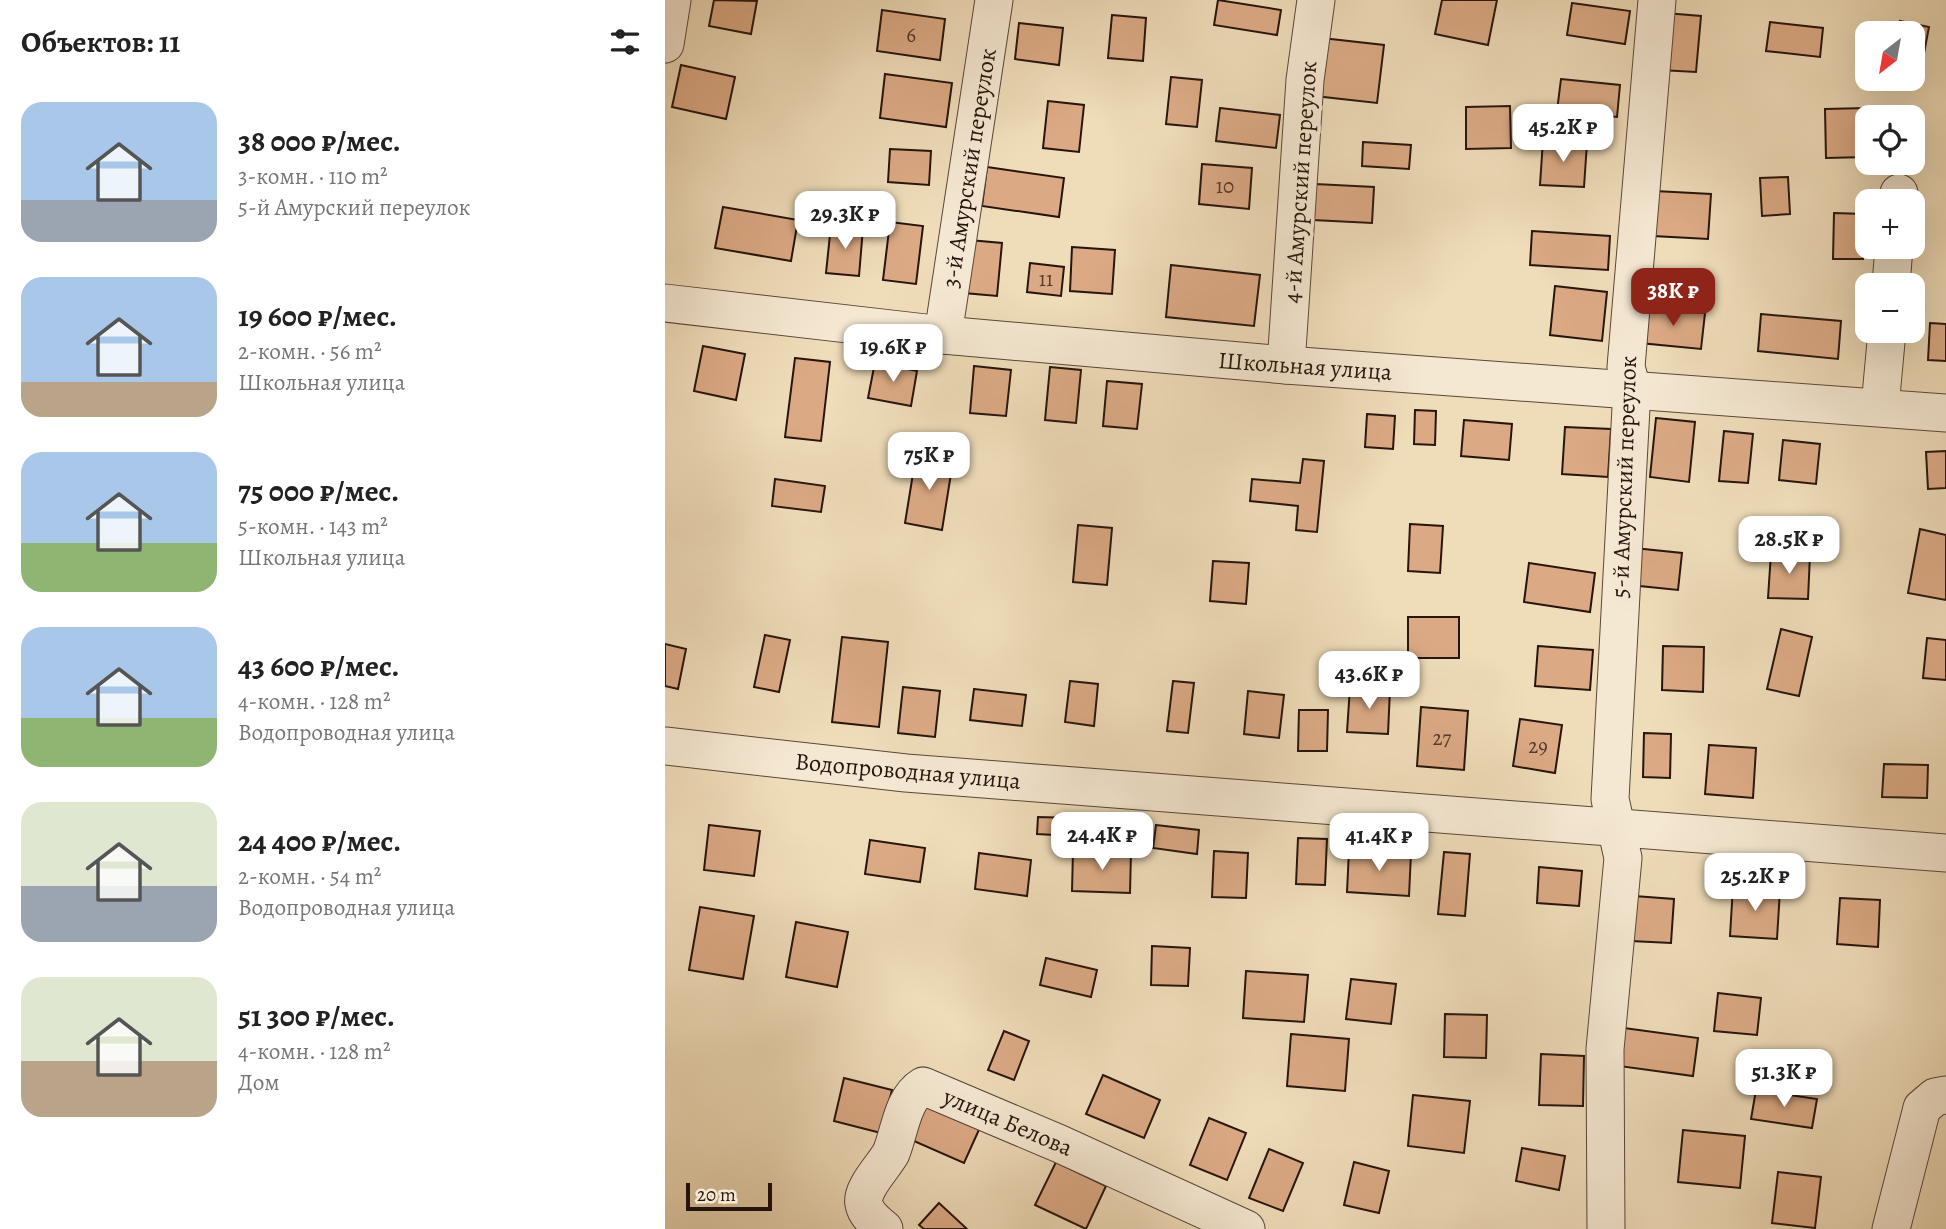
<!DOCTYPE html>
<html lang="ru">
<head>
<meta charset="utf-8">
<style>
	body { margin:0; font-family:Alegreya,serif; background:#f6f6f6; color:#222; height:100vh; display:flex; flex-direction:column; font-size:26px; white-space:nowrap }
	* { box-sizing:border-box; margin:0 }
	p { font-size:23px; color:#767676 }
	.icon { flex:none; width:38px; height:38px; fill:none; stroke:currentColor; stroke-width:2; stroke-linecap:round; stroke-linejoin:round }
	.map { position:relative; flex:1; overflow:hidden }
	.drawer { display:flex; flex-direction:column; background:#fff; width:665px }
	.drawer>* { flex:none }
	.needle { width:46px; rotate:211deg }
	.tools { position:absolute; left:1190px; top:21px; display:grid; gap:14px }
	.tools a { display:grid; place-items:center; width:70px; height:70px; border-radius:14px; background:#fff; box-shadow:0 7px 28px #0002; font-size:35px }
	.scale { position:absolute; left:21px; bottom:18px; width:86px; box-sizing:border-box; padding-left:7px; border:4px solid #27150d; border-top:0; font-size:19px; line-height:24px; white-space:nowrap; color:#27150d; -webkit-text-stroke:5px #f5e8d2; paint-order:stroke }
	.price { position:absolute; translate:-50% -60px; padding:0 16px; border-radius:14px; background:#fff; color:#222; font-size:23px; line-height:46px; filter:drop-shadow(0 2px 4px #0008) }
	.price::after { content:''; position:absolute; left:50%; top:42px; width:21px; height:16px; margin-left:-10px; background:inherit; clip-path:polygon(0 0,100% 0,50% 100%) }
	.price.current { background:#8f2418; color:#fff }
	ul { padding:0; list-style:none }
	li { display:flex; align-items:center; gap:21px; height:175px; padding:0 21px }
	li span { display:grid; place-items:center; flex:none; width:196px; height:140px; border-radius:21px; color:#555 }
	li>.icon { margin-inline-start:auto }
	span .icon { width:84px; height:84px; fill:#fffc; stroke-width:1 }
	li b { font-size:30px }
	h2 { display:flex; justify-content:space-between; align-items:center; height:84px; padding:0 21px; font-size:30px }
	main { display:flex; flex:1; min-height:0 }
	.map>svg:first-child { display:block }
	.building { fill:#dbaa85; stroke:#27150d; stroke-width:2 }
	.lines { fill:none; stroke-linecap:round; stroke-linejoin:round }
	.minor-casing { stroke:#594738; stroke-width:39 }
	.minor { stroke:#f5e8d2; stroke-width:37 }
	.labels { text-anchor:middle; stroke-width:7; stroke-linejoin:round; paint-order:stroke }
	.number-label { font-size:21px; fill:#543a2b }
	.street-label { font-size:24px; fill:#27150d; stroke:#f5e8d2 }
</style>
</head>
<body>
<main>
<section class="drawer">
<h2>Объектов: 11<svg class="icon" aria-label="filters" viewBox="0 0 24 24"><path d="M4 7h16M4 17h16"/><circle cx="9" cy="7" r="2"/><circle cx="15" cy="17" r="2"/></svg></h2>
<ul>
<li><span style="background:linear-gradient(#a9c7e8 70%,#9aa5b1 0)"><svg class="icon" aria-label="home" viewBox="0 0 24 24"><path d="M3 11l9-7 9 7M6 9v11h12V9"/></svg></span><div><b>38 000 ₽/мес.</b><p>3-комн. · 110 m²</p><p>5-й Амурский переулок</p></div></li>
<li><span style="background:linear-gradient(#a9c7e8 75%,#b9a48a 0)"><svg class="icon" aria-label="home" viewBox="0 0 24 24"><path d="M3 11l9-7 9 7M6 9v11h12V9"/></svg></span><div><b>19 600 ₽/мес.</b><p>2-комн. · 56 m²</p><p>Школьная улица</p></div></li>
<li><span style="background:linear-gradient(#a9c7e8 65%,#8fb573 0)"><svg class="icon" aria-label="home" viewBox="0 0 24 24"><path d="M3 11l9-7 9 7M6 9v11h12V9"/></svg></span><div><b>75 000 ₽/мес.</b><p>5-комн. · 143 m²</p><p>Школьная улица</p></div></li>
<li><span style="background:linear-gradient(#a9c7e8 65%,#8fb573 0)"><svg class="icon" aria-label="home" viewBox="0 0 24 24"><path d="M3 11l9-7 9 7M6 9v11h12V9"/></svg></span><div><b>43 600 ₽/мес.</b><p>4-комн. · 128 m²</p><p>Водопроводная улица</p></div></li>
<li><span style="background:linear-gradient(#dfe7d0 60%,#9aa5b1 0)"><svg class="icon" aria-label="home" viewBox="0 0 24 24"><path d="M3 11l9-7 9 7M6 9v11h12V9"/></svg></span><div><b>24 400 ₽/мес.</b><p>2-комн. · 54 m²</p><p>Водопроводная улица</p></div></li>
<li><span style="background:linear-gradient(#dfe7d0 60%,#b9a48a 0)"><svg class="icon" aria-label="home" viewBox="0 0 24 24"><path d="M3 11l9-7 9 7M6 9v11h12V9"/></svg></span><div><b>51 300 ₽/мес.</b><p>4-комн. · 128 m²</p><p>Дом</p></div></li>
</ul>
</section>
<div class="map">
<svg width="1281" height="1229" viewBox="0 0 1281 1229">
	<rect width="100%" height="100%" fill="#efdcb9"/>
	<filter id="stains"><feTurbulence type="fractalNoise" baseFrequency=".00286" numOctaves="4"/><feColorMatrix values="0 0 0 0 .2 0 0 0 0 .09 0 0 0 0 .02 0 0 0 .5 -.17"/></filter>
	<radialGradient id="worn" r=".72"><stop offset=".6" stop-color="#630" stop-opacity="0"/><stop offset="1" stop-color="#630" stop-opacity=".3"/></radialGradient>
	<g class="building">
		<polygon points="49,0 92,1 86,34 44,26"/>
		<polygon points="553,0 616,10 612,35 549,25"/>
		<polygon points="777,0 832,0 823,45 770,34"/>
		<polygon points="907,3 965,11 960,44 902,35"/>
		<polygon points="217,10 280,19 275,60 212,51"/>
		<polygon points="1000,13 1036,16 1031,72 995,70"/>
		<polygon points="447,15 481,18 478,61 443,58"/>
		<polygon points="1235,21 1264,27 1256,69 1248,68 1248,33 1233,33"/>
		<polygon points="1105,22 1158,28 1155,57 1101,51"/>
		<polygon points="354,23 398,28 394,65 350,59"/>
		<polygon points="657,38 719,45 712,103 650,96"/>
		<polygon points="16,65 70,77 61,119 7,107"/>
		<polygon points="220,74 287,83 281,127 215,118"/>
		<polygon points="506,77 537,80 532,127 501,124"/>
		<polygon points="896,79 955,85 952,117 892,111"/>
		<polygon points="383,101 419,105 414,152 378,148"/>
		<polygon points="845,106 846,148 801,149 801,107"/>
		<polygon points="555,108 615,115 611,148 551,141"/>
		<polygon points="1202,108 1202,157 1161,158 1160,109"/>
		<polygon points="878,140 922,143 919,187 875,185"/>
		<polygon points="698,142 746,145 744,169 697,166"/>
		<polygon points="225,149 266,151 264,185 223,182"/>
		<polygon points="537,164 587,168 584,209 534,204"/>
		<polygon points="322,167 399,178 394,217 317,206"/>
		<polygon points="1123,177 1125,214 1097,216 1095,178"/>
		<polygon points="650,184 709,187 707,223 648,220"/>
		<polygon points="990,191 1046,194 1043,239 988,236"/>
		<polygon points="58,207 133,220 126,261 50,248"/>
		<polygon points="1169,213 1199,214 1198,259 1168,259"/>
		<polygon points="225,222 258,226 251,284 218,280"/>
		<polygon points="166,225 198,228 194,276 161,273"/>
		<polygon points="867,231 945,236 943,270 865,265"/>
		<polygon points="304,240 337,243 332,296 299,293"/>
		<polygon points="407,247 450,250 447,294 405,291"/>
		<polygon points="365,263 399,267 396,296 362,292"/>
		<polygon points="506,265 595,275 589,326 501,317"/>
		<polygon points="890,286 942,292 937,341 885,335"/>
		<polygon points="979,307 1040,313 1036,349 975,343"/>
		<polygon points="1096,314 1176,321 1173,359 1093,351"/>
		<polygon points="1265,323 1281,324 1281,361 1263,360"/>
		<polygon points="38,346 80,354 71,400 29,391"/>
		<polygon points="130,358 165,362 156,441 120,437"/>
		<polygon points="210,362 252,371 246,406 203,398"/>
		<polygon points="309,366 346,370 341,416 305,413"/>
		<polygon points="385,367 416,370 411,423 380,420"/>
		<polygon points="442,381 477,384 472,429 438,426"/>
		<polygon points="750,410 771,411 770,445 749,444"/>
		<polygon points="702,414 730,416 728,449 700,447"/>
		<polygon points="991,418 1030,422 1024,482 985,477"/>
		<polygon points="799,420 847,424 844,460 796,456"/>
		<polygon points="900,427 946,429 943,477 897,474"/>
		<polygon points="1059,431 1088,434 1083,483 1054,481"/>
		<polygon points="1118,440 1155,444 1151,484 1114,480"/>
		<polygon points="1281,451 1281,488 1263,489 1261,452"/>
		<polygon points="251,455 288,461 277,530 240,523"/>
		<polygon points="638,459 659,461 652,532 631,530 633,506 585,501 587,479 635,483"/>
		<polygon points="110,479 160,486 156,512 107,506"/>
		<polygon points="745,524 778,526 775,573 743,571"/>
		<polygon points="413,525 447,528 442,585 408,582"/>
		<polygon points="1255,529 1281,535 1281,600 1243,593"/>
		<polygon points="969,548 1017,553 1013,590 965,585"/>
		<polygon points="1106,553 1145,555 1143,599 1103,598"/>
		<polygon points="548,561 584,563 581,604 545,601"/>
		<polygon points="864,563 930,573 925,612 859,602"/>
		<rect x="743" y="617" width="51" height="41"/>
		<polygon points="1116,629 1147,637 1134,696 1102,689"/>
		<polygon points="100,635 125,640 114,692 89,687"/>
		<polygon points="177,637 223,642 214,727 167,722"/>
		<polygon points="1262,638 1281,640 1281,680 1258,678"/>
		<polygon points="0,644 21,649 13,689 0,686"/>
		<polygon points="873,646 928,650 925,690 870,686"/>
		<polygon points="998,646 1039,647 1038,692 997,690"/>
		<polygon points="405,681 433,684 429,726 400,722"/>
		<polygon points="508,681 529,683 523,733 502,731"/>
		<polygon points="238,687 275,691 270,737 233,733"/>
		<polygon points="685,687 725,689 723,734 682,732"/>
		<polygon points="309,689 361,695 357,726 305,720"/>
		<polygon points="583,691 619,695 614,738 579,734"/>
		<polygon points="756,707 803,711 799,770 752,766"/>
		<polygon points="634,710 663,710 662,751 633,751"/>
		<polygon points="855,719 897,725 890,773 848,766"/>
		<polygon points="979,733 1006,734 1005,778 978,777"/>
		<polygon points="1044,745 1091,748 1088,798 1040,794"/>
		<polygon points="1219,764 1263,765 1262,798 1217,797"/>
		<polygon points="373,817 409,818 408,836 372,834"/>
		<polygon points="44,825 95,831 89,876 39,870"/>
		<polygon points="491,825 534,830 532,854 488,848"/>
		<polygon points="633,838 662,839 660,885 631,884"/>
		<polygon points="205,840 260,848 255,882 200,874"/>
		<polygon points="684,850 746,853 744,896 682,892"/>
		<polygon points="408,851 466,852 465,893 407,891"/>
		<polygon points="549,851 583,853 581,898 547,897"/>
		<polygon points="779,852 805,854 800,916 773,914"/>
		<polygon points="314,853 366,860 362,896 310,889"/>
		<polygon points="874,867 917,871 914,906 872,903"/>
		<polygon points="1068,886 1115,890 1112,939 1065,936"/>
		<polygon points="969,896 1009,899 1006,943 966,941"/>
		<polygon points="1175,898 1215,900 1213,947 1172,944"/>
		<polygon points="35,907 89,916 78,979 24,970"/>
		<polygon points="131,922 183,932 172,987 121,977"/>
		<polygon points="487,946 525,948 523,986 486,985"/>
		<polygon points="381,958 432,970 426,997 375,985"/>
		<polygon points="581,971 643,975 639,1022 578,1018"/>
		<polygon points="686,979 731,984 726,1024 681,1019"/>
		<polygon points="1053,993 1096,998 1092,1035 1049,1031"/>
		<polygon points="780,1014 822,1015 821,1058 779,1057"/>
		<polygon points="959,1028 1033,1038 1028,1076 954,1066"/>
		<polygon points="339,1031 364,1041 349,1080 323,1070"/>
		<polygon points="626,1034 684,1039 680,1091 622,1086"/>
		<polygon points="876,1054 919,1056 918,1106 874,1105"/>
		<polygon points="438,1075 495,1100 479,1138 421,1114"/>
		<polygon points="179,1078 227,1090 216,1133 169,1121"/>
		<polygon points="1091,1090 1152,1099 1147,1128 1086,1119"/>
		<polygon points="748,1095 805,1101 799,1153 743,1146"/>
		<polygon points="259,1098 317,1123 299,1163 242,1138"/>
		<polygon points="544,1118 581,1133 562,1180 525,1165"/>
		<polygon points="1018,1130 1080,1136 1075,1188 1013,1182"/>
		<polygon points="857,1148 900,1156 894,1190 851,1181"/>
		<polygon points="604,1149 638,1163 618,1211 584,1198"/>
		<polygon points="391,1162 441,1186 421,1229 370,1205"/>
		<polygon points="689,1162 724,1171 714,1213 679,1205"/>
		<polygon points="1113,1172 1156,1177 1150,1228 1107,1223"/>
		<polygon points="274,1203 302,1229 259,1229 254,1225"/>
	</g>
	<g class="lines">
		<g class="minor-casing">
			<g id="minor">
				<polyline points="0,44 7,0"/>
				<polyline points="1234,201 1234,193"/>
				<polyline points="1226,285 1229,247"/>
				<polyline points="0,303 278,335 621,365 1281,413"/>
				<polyline points="278,335 329,0"/>
				<polyline points="621,365 640,80 651,0"/>
				<polyline points="1215,407 1222,331"/>
				<polyline points="0,746 241,773 1281,853"/>
				<path d="M 219,1229 C 211,1222 201,1215 199,1204 C 195,1190 219,1166 226,1153 C 235,1131 237,1099 258,1086 L 395,1144 L 581,1229"/>
				<polyline points="941,1229 940,1049 958,858 945,799 967,389 961,367 992,0"/>
				<polyline points="1226,1229 1257,1108 1270,1097 1281,1095"/>
			</g>
		</g>
		<use href="#minor" class="minor"/>
	</g>
	<g class="labels">
		<g class="number-label">
			<text x="246" y="42">6</text>
			<text x="560" y="193">10</text>
			<text x="381" y="286">11</text>
			<text x="777" y="745">27</text>
			<text x="873" y="753">29</text>
		</g>
		<g class="street-label">
			<text transform="translate(304 168) rotate(-81)" y="8">3-й Амурский переулок</text>
			<text transform="translate(635 182) rotate(-86)" y="8">4-й Амурский переулок</text>
			<text transform="translate(640 366) rotate(4)" y="8">Школьная улица</text>
			<text transform="translate(959 477) rotate(-88)" y="8">5-й Амурский переулок</text>
			<text transform="translate(243 771) rotate(5)" y="8">Водопроводная улица</text>
			<text transform="translate(343 1122) rotate(23)" y="8">улица Белова</text>
		</g>
	</g>
	<rect width="100%" height="100%" filter="url(#stains)"/>
	<rect width="100%" height="100%" fill="url(#worn)"/>
</svg>
<div class="tools">
<a><svg class="needle" viewBox="-14 -14 28 28"><path d="M0-13l5 13h-10z" fill="#e53935"/><path d="M0 13l5-13h-10z" fill="#767676"/></svg></a>
<a><svg class="icon" aria-label="locate" viewBox="0 0 24 24"><circle cx="12" cy="12" r="6"/><path d="M12 2v4M12 18v4M2 12h4M18 12h4"/></svg></a>
<a>+</a>
<a>−</a>
</div>
<div class="scale">20 m</div>
<b class="price" style="left:898px;top:164px">45.2K ₽</b>
<b class="price" style="left:180px;top:251px">29.3K ₽</b>
<b class="price current" style="left:1008px;top:328px">38K ₽</b>
<b class="price" style="left:228px;top:384px">19.6K ₽</b>
<b class="price" style="left:264px;top:492px">75K ₽</b>
<b class="price" style="left:1124px;top:576px">28.5K ₽</b>
<b class="price" style="left:704px;top:711px">43.6K ₽</b>
<b class="price" style="left:437px;top:872px">24.4K ₽</b>
<b class="price" style="left:714px;top:873px">41.4K ₽</b>
<b class="price" style="left:1090px;top:913px">25.2K ₽</b>
<b class="price" style="left:1119px;top:1109px">51.3K ₽</b>
</div>
</main>
</body>
</html>
